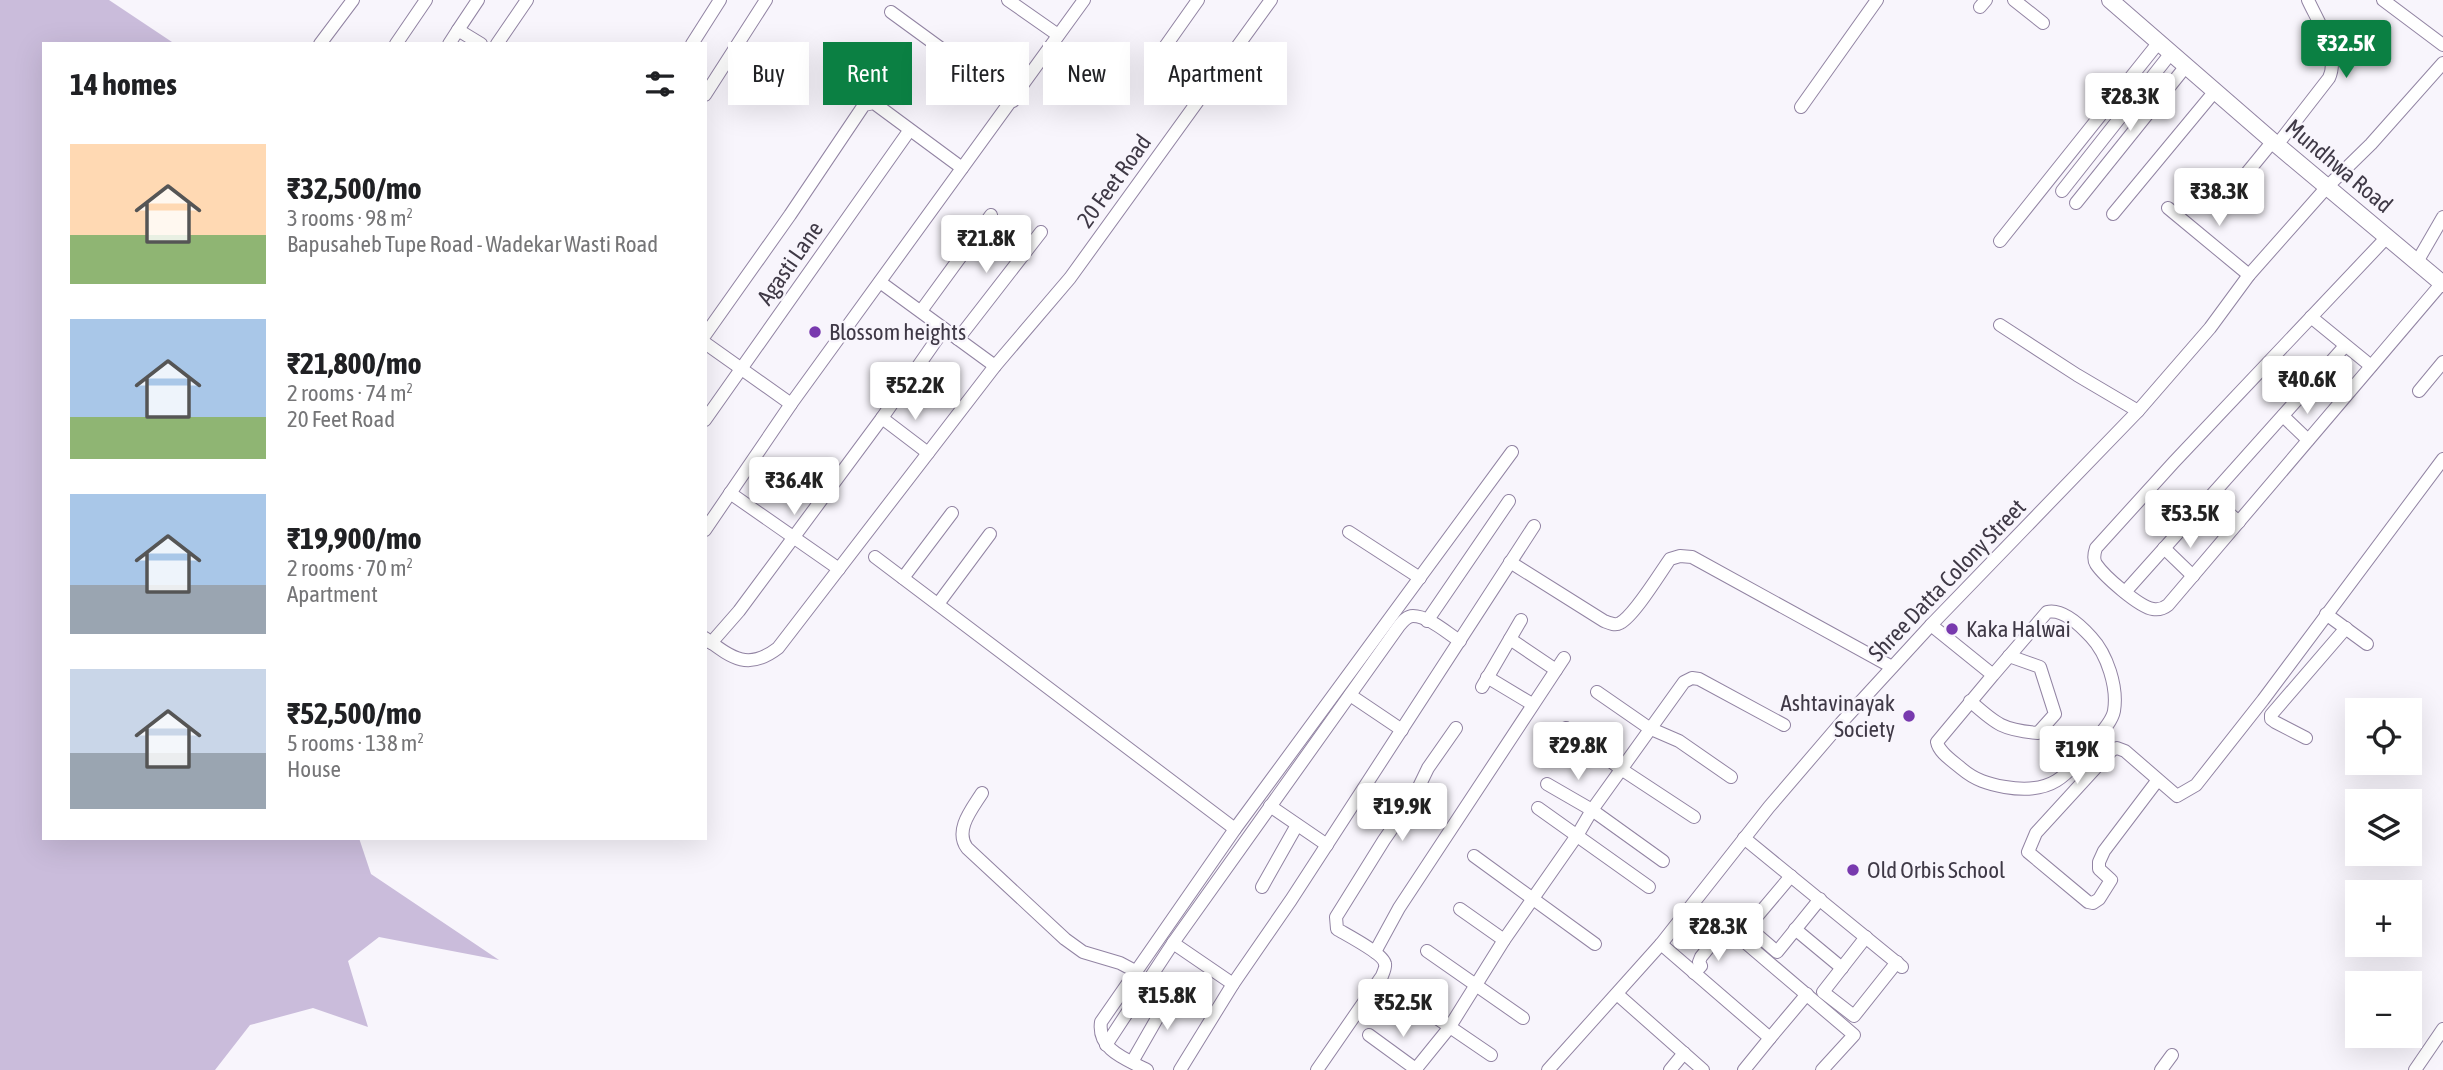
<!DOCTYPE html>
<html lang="en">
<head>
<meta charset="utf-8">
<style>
	body { margin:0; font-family:"Asap Condensed",sans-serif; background:#f6f6f6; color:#202124; height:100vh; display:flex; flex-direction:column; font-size:26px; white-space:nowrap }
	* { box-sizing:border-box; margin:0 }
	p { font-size:23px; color:#757577 }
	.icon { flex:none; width:38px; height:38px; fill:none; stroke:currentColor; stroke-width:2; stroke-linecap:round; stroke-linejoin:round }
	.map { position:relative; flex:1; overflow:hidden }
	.details { position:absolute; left:42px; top:42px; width:665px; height:798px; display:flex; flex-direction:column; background:#fff; border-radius:0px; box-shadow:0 7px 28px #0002 }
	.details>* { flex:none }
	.top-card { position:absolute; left:728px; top:42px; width:665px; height:63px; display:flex; gap:14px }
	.fabs { position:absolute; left:2345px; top:698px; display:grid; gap:14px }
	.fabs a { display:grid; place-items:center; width:77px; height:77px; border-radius:0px; background:#fff; box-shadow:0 7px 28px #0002; font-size:35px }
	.price { position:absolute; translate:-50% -60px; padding:0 16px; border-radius:7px; background:#fff; color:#222; font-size:23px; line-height:46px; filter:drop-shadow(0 2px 4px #0008) }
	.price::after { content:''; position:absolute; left:50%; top:42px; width:21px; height:16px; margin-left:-10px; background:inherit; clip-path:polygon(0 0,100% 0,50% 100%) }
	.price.active { background:#0b8043; color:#fff }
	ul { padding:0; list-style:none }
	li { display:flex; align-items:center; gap:21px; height:175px; padding:0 28px }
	li span { display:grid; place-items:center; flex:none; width:196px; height:140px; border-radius:0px; color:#555 }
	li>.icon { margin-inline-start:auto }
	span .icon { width:84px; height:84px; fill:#fffc; stroke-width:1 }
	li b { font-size:30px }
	h2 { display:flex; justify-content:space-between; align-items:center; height:84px; padding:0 28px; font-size:30px }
	.tag { padding:0 24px; border-radius:0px; background:#fff; box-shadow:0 7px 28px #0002; font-size:24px; line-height:63px }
	.tag.active { background:#0b8043; color:#fff }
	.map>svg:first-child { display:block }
	.green { fill:#cabcdb }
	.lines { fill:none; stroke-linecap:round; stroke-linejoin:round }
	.minor-casing { stroke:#9284a3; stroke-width:14 }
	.major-casing { stroke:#9284a3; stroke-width:18 }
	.minor { stroke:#fff; stroke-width:12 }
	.major { stroke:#fff; stroke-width:16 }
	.poi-dot { fill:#7839ae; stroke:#f8f5fc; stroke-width:2.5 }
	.labels { text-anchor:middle; stroke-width:5; stroke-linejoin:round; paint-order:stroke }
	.street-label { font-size:23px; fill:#3f3946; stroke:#f8f5fc }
	.poi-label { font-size:23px; fill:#3f3946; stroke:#f8f5fc; text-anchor:start }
</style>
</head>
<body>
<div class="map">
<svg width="2443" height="1070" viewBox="0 0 2443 1070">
	<rect width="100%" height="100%" fill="#f8f5fc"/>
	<polygon class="green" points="0,0 109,0 175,44 44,44 44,838 359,838 371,874 499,960 379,937 348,961 368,1027 313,1008 250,1025 215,1070 0,1070"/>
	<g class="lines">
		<g class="minor-casing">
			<g id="minor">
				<polyline points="1008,0 1058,35"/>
				<polyline points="2014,0 2043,23"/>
				<polyline points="2383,0 2443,45"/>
				<polyline points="1980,7 1986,0"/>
				<polyline points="891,12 1013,101"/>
				<polyline points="458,30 478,0"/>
				<polyline points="320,44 353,0"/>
				<polyline points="396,44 426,0"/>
				<polyline points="449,44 458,30 481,44"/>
				<polyline points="497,44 527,0"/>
				<polyline points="692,44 720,0"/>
				<polyline points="1162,51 1198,0"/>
				<polyline points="705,95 766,0"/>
				<polyline points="1801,107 1877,0"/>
				<path d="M 2277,145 L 2329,78 C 2340,54 2318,22 2308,0"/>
				<polyline points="2062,191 2171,53"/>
				<polyline points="2228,196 2273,141"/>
				<polyline points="2076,203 2186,66"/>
				<polyline points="2168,208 2249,275"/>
				<polyline points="2113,214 2215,91"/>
				<path d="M 2387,237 L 2174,462 L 2096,548 C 2094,554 2093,559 2096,564 C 2104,576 2139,607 2153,609 C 2159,610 2163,609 2168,605 L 2442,283"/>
				<polyline points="2000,241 2159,42"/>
				<polyline points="2417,262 2443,217"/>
				<polyline points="880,282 995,366"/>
				<polyline points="921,311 991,215"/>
				<polyline points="2311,317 2371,366"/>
				<polyline points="2000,325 2077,375 2138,411"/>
				<polyline points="705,335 790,215 864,105 874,103 962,168"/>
				<polyline points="958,339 1041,232"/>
				<polyline points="705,343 791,404"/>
				<polyline points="2419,391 2443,362"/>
				<polyline points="2283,416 2308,440"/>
				<polyline points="882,418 928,453"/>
				<polyline points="705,420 909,131"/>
				<polyline points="730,493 839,569"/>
				<polyline points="2210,497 2239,522"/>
				<polyline points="705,530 791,404 1084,0"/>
				<polyline points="1349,532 1420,578"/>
				<polyline points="2164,548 2193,576"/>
				<polyline points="875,557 1235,829"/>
				<path d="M 1510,562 L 1604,621 C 1609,623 1615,626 1620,623 C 1634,616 1660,573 1670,559 L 1680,556 L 1692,557 L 1892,667"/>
				<polyline points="903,578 952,513"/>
				<polyline points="2125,592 2345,346"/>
				<polyline points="938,604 990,534"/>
				<polyline points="2326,614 2367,644"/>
				<polyline points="1427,621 1509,501"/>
				<path d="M 1931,625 L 1993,675 L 1937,742 C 1939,753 1953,761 1962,769 C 1975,780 1988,784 2005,787 C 2052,795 2066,777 2093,742 C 2100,734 2112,722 2114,711 C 2118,687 2107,654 2091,637 C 2081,626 2063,608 2047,612 L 1993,675"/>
				<path d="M 705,638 C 732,658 748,671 778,648 L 995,366 L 1070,278 L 1271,0"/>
				<polyline points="1510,639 1556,670"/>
				<polyline points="711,643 739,611 882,418 944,329"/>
				<polyline points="1487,677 1532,704"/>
				<polyline points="1482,687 1521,620"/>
				<polyline points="1597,692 1649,728 1679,741 1731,777"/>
				<polyline points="1350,695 1402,730"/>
				<path d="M 1970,701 C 1996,724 2002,730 2038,733 L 2055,714 L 2040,667 L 2009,656"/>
				<polyline points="1566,728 1621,769 1694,817"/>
				<polyline points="2306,738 2275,722 2271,719 2271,715 2346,628"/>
				<polyline points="2157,781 2104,851 2099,862 2099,869 2111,880 2099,899 2093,903 2088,902 2028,852 2036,833 2112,750 2117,748 2125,751 2177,796 2196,785 2263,700 2443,459"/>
				<polyline points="1547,784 1592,810 1663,861"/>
				<path d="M 982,793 C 972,809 954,830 967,848 L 1065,939 L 1083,952 L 1120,963 L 1137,972"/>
				<polyline points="1270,806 1327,845"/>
				<polyline points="1538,808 1649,887"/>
				<polyline points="1744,838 1902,967"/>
				<polyline points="1474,856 1595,944"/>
				<polyline points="1791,876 1748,927 1777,952 1820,899"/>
				<polyline points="1262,887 1297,825"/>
				<polyline points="1460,909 1504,940"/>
				<polyline points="1795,929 1842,968"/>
				<polyline points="1866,937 1823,992 1854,1016 1897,962"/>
				<polyline points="1173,943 1233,984"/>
				<polyline points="1661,944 1770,1038 1744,1070"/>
				<polyline points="1427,951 1523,1018"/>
				<polyline points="1375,952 1399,908 1564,658"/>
				<polyline points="1694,973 1701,966 1699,962 1701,957 1722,931 1728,928 1733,932 1854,1035 1822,1070"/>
				<polyline points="1400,993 1491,1055"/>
				<polyline points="1617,994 1703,1070"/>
				<polyline points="1369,1035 1417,1070"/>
				<polyline points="1770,1038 1807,994"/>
				<path d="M 1106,1045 L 1173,943 L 1399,626 C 1403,621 1407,616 1413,616 C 1429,616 1448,634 1460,641"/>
				<polyline points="1132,1062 1175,987"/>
				<path d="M 1147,1070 C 1126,1059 1097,1050 1101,1022 L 1235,829 L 1512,452"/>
				<polyline points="1180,1070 1233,984 1291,900 1534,526"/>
				<path d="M 1317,1070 L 1382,976 C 1383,973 1386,967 1385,964 C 1384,954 1347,935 1337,929 L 1336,917 L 1384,840 L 1414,797 L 1428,768 L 1456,728"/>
				<polyline points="1415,1070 1449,1028 1504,940 1578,834 1592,810 1684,682 1692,678 1699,679 1784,725"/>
				<polyline points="1548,1070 1661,944 1769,807 1841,723 1931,625 2138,411 2210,328 2249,275 2327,187 2371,144 2443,63"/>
				<polyline points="1670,1070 1684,1053"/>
				<polyline points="2161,1070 2172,1055"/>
				<polyline points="2415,1070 2443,1029"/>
			</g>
		</g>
		<g class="major-casing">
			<polyline id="major" points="2110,0 2277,145 2443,284"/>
		</g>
		<use href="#minor" class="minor"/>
		<use href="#major" class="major"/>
	</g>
	<g class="poi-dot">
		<circle cx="815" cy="332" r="7"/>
		<circle cx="1952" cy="629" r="7"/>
		<circle cx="1909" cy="716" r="7"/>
		<circle cx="1853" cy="870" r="7"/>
	</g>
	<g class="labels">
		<g class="street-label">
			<text transform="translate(2339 166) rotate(40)" y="8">Mundhwa Road</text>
			<text transform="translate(1114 181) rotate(-54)" y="8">20 Feet Road</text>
			<text transform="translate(790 263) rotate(-55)" y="8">Agasti Lane</text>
			<text transform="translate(1947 580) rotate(-46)" y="8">Shree Datta Colony Street</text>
		</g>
		<g class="poi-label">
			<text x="829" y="340">Blossom heights</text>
			<text x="1966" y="637">Kaka Halwai</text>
			<text x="1895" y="711" text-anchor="end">Ashtavinayak<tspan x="1895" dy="26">Society</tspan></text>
			<text x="1867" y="878">Old Orbis School</text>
		</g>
	</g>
</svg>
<div class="fabs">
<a><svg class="icon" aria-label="locate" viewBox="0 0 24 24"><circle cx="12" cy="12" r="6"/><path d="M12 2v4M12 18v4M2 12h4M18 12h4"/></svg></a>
<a><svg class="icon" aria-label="layers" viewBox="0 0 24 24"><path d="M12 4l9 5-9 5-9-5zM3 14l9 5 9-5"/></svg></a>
<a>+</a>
<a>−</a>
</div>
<b class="price active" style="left:2346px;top:80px">₹32.5K</b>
<b class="price" style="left:2130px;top:133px">₹28.3K</b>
<b class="price" style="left:2219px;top:228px">₹38.3K</b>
<b class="price" style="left:986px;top:275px">₹21.8K</b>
<b class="price" style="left:2307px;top:416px">₹40.6K</b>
<b class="price" style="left:915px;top:422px">₹52.2K</b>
<b class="price" style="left:794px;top:517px">₹36.4K</b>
<b class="price" style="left:2190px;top:550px">₹53.5K</b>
<b class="price" style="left:1578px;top:782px">₹29.8K</b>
<b class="price" style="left:2077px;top:786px">₹19K</b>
<b class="price" style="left:1402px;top:843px">₹19.9K</b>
<b class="price" style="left:1718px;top:963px">₹28.3K</b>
<b class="price" style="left:1167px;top:1032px">₹15.8K</b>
<b class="price" style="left:1403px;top:1039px">₹52.5K</b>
<div class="top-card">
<a class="tag">Buy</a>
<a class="tag active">Rent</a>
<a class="tag">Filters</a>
<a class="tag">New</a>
<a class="tag">Apartment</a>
</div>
<section class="details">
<h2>14 homes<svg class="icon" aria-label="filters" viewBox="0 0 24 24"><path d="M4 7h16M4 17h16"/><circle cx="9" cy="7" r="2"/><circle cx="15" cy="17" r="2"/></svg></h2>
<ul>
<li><span style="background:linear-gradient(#ffd9b3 65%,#8fb573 0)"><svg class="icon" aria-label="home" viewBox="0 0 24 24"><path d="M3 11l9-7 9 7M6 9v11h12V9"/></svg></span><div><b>₹32,500/mo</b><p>3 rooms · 98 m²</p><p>Bapusaheb Tupe Road - Wadekar Wasti Road</p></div></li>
<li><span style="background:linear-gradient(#a9c7e8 70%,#8fb573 0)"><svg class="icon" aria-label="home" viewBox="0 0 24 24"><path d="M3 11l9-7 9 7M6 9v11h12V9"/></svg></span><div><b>₹21,800/mo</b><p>2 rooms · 74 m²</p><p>20 Feet Road</p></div></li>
<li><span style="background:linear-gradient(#a9c7e8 65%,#9aa5b1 0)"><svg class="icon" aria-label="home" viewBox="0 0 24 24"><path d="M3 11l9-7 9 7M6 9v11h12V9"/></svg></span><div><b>₹19,900/mo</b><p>2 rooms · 70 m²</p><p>Apartment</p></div></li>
<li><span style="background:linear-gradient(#c9d6e8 60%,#9aa5b1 0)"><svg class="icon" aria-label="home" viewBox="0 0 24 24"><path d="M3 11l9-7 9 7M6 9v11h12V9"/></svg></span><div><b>₹52,500/mo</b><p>5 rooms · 138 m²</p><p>House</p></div></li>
</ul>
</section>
</div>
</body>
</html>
